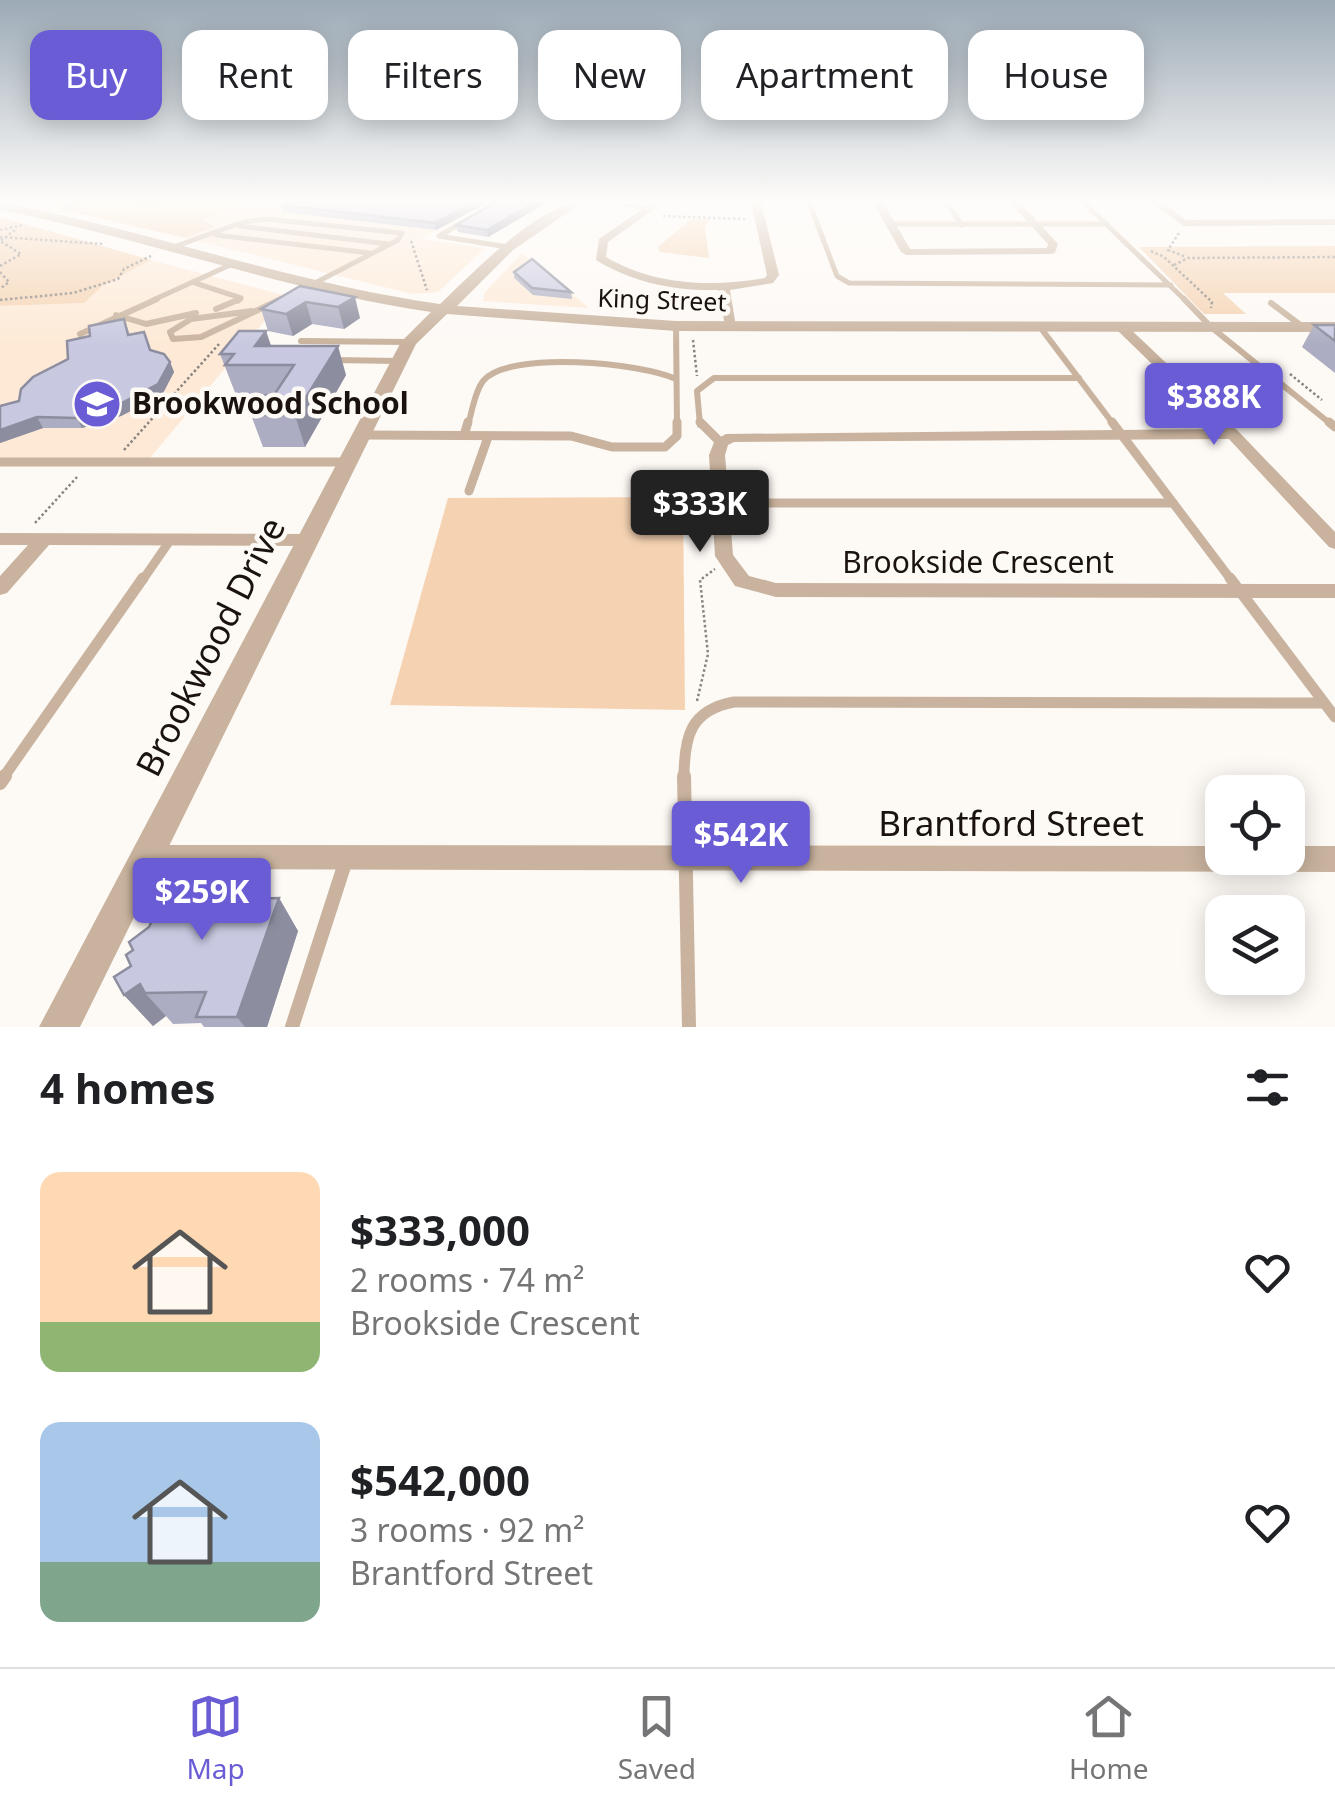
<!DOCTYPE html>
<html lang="en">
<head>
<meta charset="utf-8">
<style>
	body { margin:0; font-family:"Noto Sans",sans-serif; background:#f2f2f2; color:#202124; height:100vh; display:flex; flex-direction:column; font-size:38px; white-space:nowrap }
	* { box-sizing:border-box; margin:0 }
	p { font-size:32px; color:#757577 }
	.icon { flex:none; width:55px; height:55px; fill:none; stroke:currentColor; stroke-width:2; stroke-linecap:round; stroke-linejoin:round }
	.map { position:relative; height:1027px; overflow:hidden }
	.details { display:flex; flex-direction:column; background:#fff; flex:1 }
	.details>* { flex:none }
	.banner { position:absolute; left:30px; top:30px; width:1275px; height:90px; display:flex; gap:20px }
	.tools { position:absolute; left:1205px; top:775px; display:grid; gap:20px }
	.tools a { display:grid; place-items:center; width:100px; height:100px; border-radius:20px; background:#fff; box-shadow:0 5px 25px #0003; font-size:50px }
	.price { position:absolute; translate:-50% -85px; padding:0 22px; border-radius:10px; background:#6a5cd5; color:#fff; font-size:32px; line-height:65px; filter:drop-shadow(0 2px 5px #0008) }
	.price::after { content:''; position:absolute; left:50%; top:60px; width:30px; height:22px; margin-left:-15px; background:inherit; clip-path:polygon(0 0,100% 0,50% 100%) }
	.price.selected { background:#222; color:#fff }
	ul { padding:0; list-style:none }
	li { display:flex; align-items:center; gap:30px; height:250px; padding:0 40px }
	li span { display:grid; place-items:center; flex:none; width:280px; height:200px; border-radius:20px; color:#555 }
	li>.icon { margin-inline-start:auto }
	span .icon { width:120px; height:120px; fill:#fffc; stroke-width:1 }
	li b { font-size:42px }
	h2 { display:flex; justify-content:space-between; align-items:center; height:120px; padding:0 40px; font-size:42px }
	.tag { padding:0 35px; border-radius:20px; background:#fff; box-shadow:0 5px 25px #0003; font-size:35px; line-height:90px }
	.tag.selected { background:#6a5cd5; color:#fff }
	.tabs { display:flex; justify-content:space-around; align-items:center; height:140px; border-top:2px solid #e0e0e0; background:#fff; font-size:28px; color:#757577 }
	.tabs a { display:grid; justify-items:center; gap:5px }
	.tabs .selected { color:#6a5cd5 }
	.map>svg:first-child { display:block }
	.built { fill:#fde9d5 }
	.green { fill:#f5d3b2 }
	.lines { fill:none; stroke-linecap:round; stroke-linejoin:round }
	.path { stroke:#89847f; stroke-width:2.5; stroke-dasharray:2.5 2.5; stroke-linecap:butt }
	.service-far4 { stroke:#c9b39e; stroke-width:5 }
	.service-far3 { stroke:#c9b39e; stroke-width:6 }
	.service-far2 { stroke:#c9b39e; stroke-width:9 }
	.service-far1 { stroke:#c9b39e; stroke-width:11 }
	.service { stroke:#c9b39e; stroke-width:14 }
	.minor { fill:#c9b39e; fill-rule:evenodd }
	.tertiary { fill:#c9b39e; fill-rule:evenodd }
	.wall { fill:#acadc2 }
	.shaded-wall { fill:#8c8d9e }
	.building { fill:#c8c9e1; stroke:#8c8d9e; stroke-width:2.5 }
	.labels { text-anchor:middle; stroke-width:9; stroke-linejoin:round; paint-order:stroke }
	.far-street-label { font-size:25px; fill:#1a130d; stroke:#fdf9f5 }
	.poi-label { font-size:30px; font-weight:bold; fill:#1a130d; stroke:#fdf9f5; text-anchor:start }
	.street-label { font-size:30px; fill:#1a130d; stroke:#fdf9f5 }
	.near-street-label { font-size:35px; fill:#1a130d; stroke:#fdf9f5 }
</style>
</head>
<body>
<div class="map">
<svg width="1335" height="1027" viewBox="0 0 1335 1027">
	<rect width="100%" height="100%" fill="#fdf9f5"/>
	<g class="built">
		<polygon points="235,202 489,202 421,239 485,248 438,292 413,294 185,238 214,228 200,220 241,204"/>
		<polygon points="522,253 589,308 483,301 485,292"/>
		<polygon points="151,260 310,302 267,318 150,458 0,458 0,306 84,303 104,285"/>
	</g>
	<g class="green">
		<polygon points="30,202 235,202 243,205 202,219 215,227 185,238"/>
		<polygon points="0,217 151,260 104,285 84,303 0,306"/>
		<polygon points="691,219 711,219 705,226 709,258 660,252 658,247"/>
		<polygon points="1335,246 1335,293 1223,293 1246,314 1204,314 1139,247"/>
		<polygon points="683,497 685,710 390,705 448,498"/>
	</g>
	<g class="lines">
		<g class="path">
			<polyline points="140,202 159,202"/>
			<polyline points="67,208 75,202"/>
			<polyline points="663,216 745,219"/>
			<polyline points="0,230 23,225"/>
			<polyline points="1179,233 1168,250 1186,257"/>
			<polyline points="0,237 103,244"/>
			<polyline points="411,241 427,290"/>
			<polyline points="1151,251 1164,257 1212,302 1211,308"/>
			<polyline points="1174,265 1188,258 1335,257"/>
			<polyline points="0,266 21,254 0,241 15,230"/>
			<polyline points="0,272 9,282 0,289"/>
			<polyline points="0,300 73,293 118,279 124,269 151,256"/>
			<polyline points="693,340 697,376"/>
			<polyline points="1290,374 1322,400"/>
			<polyline points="124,450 219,344"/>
			<polyline points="35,523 77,477"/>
			<polyline points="697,701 708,654 700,580 715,569"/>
		</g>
		<g class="service-far4">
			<polyline points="498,202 439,236 508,247"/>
			<polyline points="809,202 837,276 849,283 1171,285"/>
			<polyline points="946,202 962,225"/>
			<polyline points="1083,202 1186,301"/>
			<polyline points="890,224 1107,224"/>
			<polyline points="240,226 388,244"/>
			<polyline points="216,235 370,253"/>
			<polyline points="171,248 243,222 267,219 402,233 398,240 313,284"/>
			<polyline points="192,282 241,298 238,301"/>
			<polyline points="151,301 230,265"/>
			<polyline points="276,301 285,297"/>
		</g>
		<g class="service-far3">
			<polyline points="1184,299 1211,327 1332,425"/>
			<polyline points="1271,303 1303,327"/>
			<polyline points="216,309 240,299"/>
			<polyline points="252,311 191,319 170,332 173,339 201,337 281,299"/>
			<polyline points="116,315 146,324 196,313"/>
			<polyline points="676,326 677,425"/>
			<polyline points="1040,327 1114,425"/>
			<polyline points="80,334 157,299"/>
			<polyline points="301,341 409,342"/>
			<polyline points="332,360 399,361"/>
			<path d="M 468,425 C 472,412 475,390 484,380 C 511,350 642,363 676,379"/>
			<polyline points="700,425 697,391 714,378 1079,378"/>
		</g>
		<g class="service-far2">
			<polyline points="700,422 721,443"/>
			<polyline points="1112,422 1232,581"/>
			<polyline points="1329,422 1335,427"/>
			<polyline points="363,435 571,436 612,447 665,447 677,436 677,422"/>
			<polyline points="464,435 468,422"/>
			<polyline points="0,462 347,462"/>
			<polyline points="469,491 488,437"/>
			<polyline points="720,503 1173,503"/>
			<polyline points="142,581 171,539"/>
		</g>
		<g class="service-far1">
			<polyline points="1230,578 1335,717"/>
			<polyline points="3,778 143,578"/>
			<path d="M 684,778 C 684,737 690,710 734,702 L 1324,703"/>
		</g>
		<g class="service">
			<polyline points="684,776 689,1027"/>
			<polyline points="0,783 5,776"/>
			<polyline points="292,1027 346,860"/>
		</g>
		<g class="minor">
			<path d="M 608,202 L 647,206 L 652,202 L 664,202 L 608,242 L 606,257 C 655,286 712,287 765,278 L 767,275 L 751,202 L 761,202 L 779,275 L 773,283 L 730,290 L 736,327 L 726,330 L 718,290 C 675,291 633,283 596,260 L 599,239 L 641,210 Z"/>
			<polygon points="873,202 883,202 910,249 1047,248 1048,244 1009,202 1020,202 1058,244 1055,253 1051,254 906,255 901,252"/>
			<polygon points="1151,202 1162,202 1186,220 1335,219 1335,225 1184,226"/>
			<polygon points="1121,323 1125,324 1238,431 1335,532 1335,549 1329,547 1229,439 734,442 728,445 725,455 733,555 749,576 776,583 1335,584 1335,598 776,597 735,586 715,556 709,455 715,440 726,434 1219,429 1117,330 1115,327"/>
			<polygon points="0,533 307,534 316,540 307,546 49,545 7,593 0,595 0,576 28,545 0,545"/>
			<polygon points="147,845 1222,846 1222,858 1288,858 1288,846 1335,846 1335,872 147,869 138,866 134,857 138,848"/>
		</g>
		<path class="tertiary" d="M 0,202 C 148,230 290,283 440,304 C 471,275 540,202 583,202 L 513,250 L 457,306 L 676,321 L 1335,322 L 1335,332 L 676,331 L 447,314 L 416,344 L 80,1027 L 39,1027 L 401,342 L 431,312 C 285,291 145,238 0,210 Z"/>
	</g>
	<g class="wall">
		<polygon points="287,202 489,202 436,230 283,212 281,205"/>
		<polygon points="497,202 548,202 488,237 458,232 456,225"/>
		<polygon points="514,272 571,292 572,299 533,295 514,278"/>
		<polygon points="300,286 360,318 344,329 312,324 293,336 268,331 261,309"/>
		<polygon points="124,319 130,335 170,362 174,372 162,395 121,416 82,428 43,428 0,443 0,406 19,401 68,359"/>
		<polygon points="1314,325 1335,325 1335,373 1302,347"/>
		<polygon points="266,331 271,346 346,375 305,447 263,447 251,415 266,395 236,395 220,354"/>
		<polygon points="253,877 266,898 279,898 298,931 267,1027 204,1027 201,1023 173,1024 166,1016 153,1026 124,995 131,966 133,950 149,927"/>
	</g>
	<g class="shaded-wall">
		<polygon points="475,202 489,202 436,230 435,223"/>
		<polygon points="535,202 548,202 488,237 487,230"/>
		<polygon points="355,297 360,318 344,329 338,307"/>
		<polygon points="306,302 312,324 293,336 286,314"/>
		<polygon points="266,331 276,361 255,346"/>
		<polygon points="338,346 346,375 305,447 295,415"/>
		<polygon points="170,362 174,372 162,395 121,416 82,428 77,418"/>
		<polygon points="37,417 43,428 0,443 0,430"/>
		<polygon points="253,877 274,911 246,899"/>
		<polygon points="279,898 298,931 267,1027 245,1027 237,1017"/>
		<polygon points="140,984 145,993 166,1016 153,1026 124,995"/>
	</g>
	<g class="building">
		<polygon points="287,202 475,202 435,223 281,205"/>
		<polygon points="497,202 535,202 487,230 456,225"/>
		<polygon points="532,259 571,292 532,288 514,272"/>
		<polygon points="300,286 355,297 338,307 306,302 286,314 261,309"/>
		<polygon points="124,319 128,335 144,332 150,350 164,354 170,362 158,384 116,406 77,418 37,417 0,430 0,406 19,401 21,389 33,377 68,359 67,341 90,336 89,326"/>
		<polygon points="1314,325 1335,325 1335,341"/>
		<polygon points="239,331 266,331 255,346 338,346 295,415 251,415 266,395 274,395 294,365 225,365 234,354 220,354"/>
		<polygon points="253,877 246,899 279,898 237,1017 196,1017 206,992 145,993 140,984 124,995 114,977 131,966 126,955 133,950 129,942 149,927 171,879"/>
	</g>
	<linearGradient id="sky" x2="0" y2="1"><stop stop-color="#9caab6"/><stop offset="0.58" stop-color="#fefcfa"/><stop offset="1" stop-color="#fefcfa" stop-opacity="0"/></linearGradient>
	<rect width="1335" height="346" fill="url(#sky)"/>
	<defs>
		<g id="school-disc" transform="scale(2.5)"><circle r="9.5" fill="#6a5cd5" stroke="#fdf9f5"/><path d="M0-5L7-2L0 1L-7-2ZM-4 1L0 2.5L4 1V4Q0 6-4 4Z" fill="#fff"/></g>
	</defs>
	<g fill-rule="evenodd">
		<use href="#school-disc" x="97" y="404"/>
	</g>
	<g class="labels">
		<g class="far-street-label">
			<text transform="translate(662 300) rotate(2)" y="9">King Street</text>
		</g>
		<g class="poi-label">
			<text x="132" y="414">Brookwood School</text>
		</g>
		<g class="street-label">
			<text x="978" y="573">Brookside Crescent</text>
		</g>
		<g class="near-street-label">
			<text transform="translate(211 647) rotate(-63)" y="12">Brookwood Drive</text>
			<text x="1011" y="836">Brantford Street</text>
		</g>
	</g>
</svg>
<div class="tools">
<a><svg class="icon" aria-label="locate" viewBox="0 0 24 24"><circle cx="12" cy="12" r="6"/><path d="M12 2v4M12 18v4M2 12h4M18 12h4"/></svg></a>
<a><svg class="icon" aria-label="layers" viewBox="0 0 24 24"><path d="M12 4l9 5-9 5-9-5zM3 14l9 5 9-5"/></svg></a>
</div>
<b class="price" style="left:1214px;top:448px">$388K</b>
<b class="price selected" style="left:700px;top:555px">$333K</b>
<b class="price" style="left:741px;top:886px">$542K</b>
<b class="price" style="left:202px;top:943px">$259K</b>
<div class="banner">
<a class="tag selected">Buy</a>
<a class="tag">Rent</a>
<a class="tag">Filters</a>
<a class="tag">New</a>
<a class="tag">Apartment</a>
<a class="tag">House</a>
</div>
</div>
<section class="details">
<h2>4 homes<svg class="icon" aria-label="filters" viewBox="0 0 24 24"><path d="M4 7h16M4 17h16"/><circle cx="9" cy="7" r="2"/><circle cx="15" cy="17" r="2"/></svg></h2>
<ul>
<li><span style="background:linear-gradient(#ffd9b3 75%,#8fb573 0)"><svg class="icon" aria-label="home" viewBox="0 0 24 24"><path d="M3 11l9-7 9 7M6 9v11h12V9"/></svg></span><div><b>$333,000</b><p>2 rooms · 74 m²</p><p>Brookside Crescent</p></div><svg class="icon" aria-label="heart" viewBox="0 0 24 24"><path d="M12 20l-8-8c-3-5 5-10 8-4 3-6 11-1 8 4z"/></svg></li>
<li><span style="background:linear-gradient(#a9c7e8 70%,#7fa58c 0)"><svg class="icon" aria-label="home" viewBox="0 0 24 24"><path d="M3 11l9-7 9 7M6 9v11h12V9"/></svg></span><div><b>$542,000</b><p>3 rooms · 92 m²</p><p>Brantford Street</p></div><svg class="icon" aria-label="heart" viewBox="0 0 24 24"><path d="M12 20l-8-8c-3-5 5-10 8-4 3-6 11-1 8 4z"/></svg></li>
</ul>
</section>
<nav class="tabs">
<a class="selected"><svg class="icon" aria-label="map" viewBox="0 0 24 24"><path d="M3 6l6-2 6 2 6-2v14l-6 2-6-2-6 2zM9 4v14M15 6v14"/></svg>Map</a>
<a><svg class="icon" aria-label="saved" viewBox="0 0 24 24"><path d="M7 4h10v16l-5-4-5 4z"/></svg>Saved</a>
<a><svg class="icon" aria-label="home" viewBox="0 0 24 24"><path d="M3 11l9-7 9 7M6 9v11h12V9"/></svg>Home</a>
</nav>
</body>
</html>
